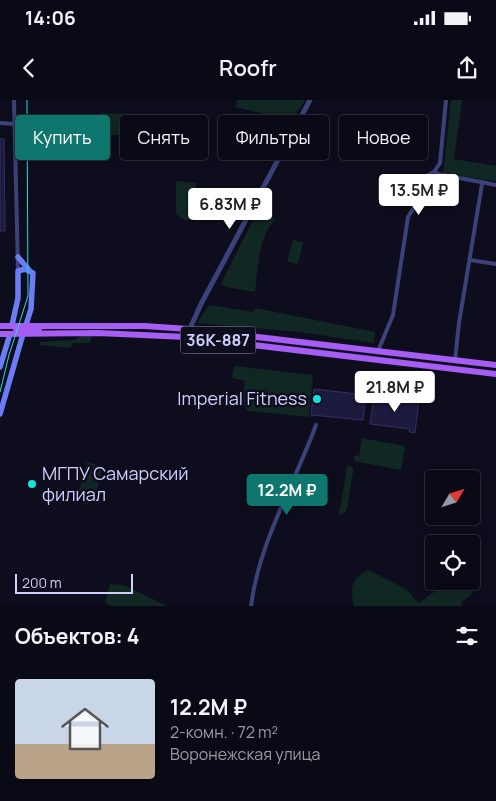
<!DOCTYPE html>
<html lang="ru">
<head>
<meta charset="utf-8">
<style>
	body { margin:0; font-family:Manrope,sans-serif; background:#181823; color:#f1f3f6; height:100vh; display:flex; flex-direction:column; font-size:19px; white-space:nowrap }
	* { box-sizing:border-box; margin:0 }
	p { font-size:16px; color:#999aa1 }
	.icon { flex:none; width:28px; height:28px; fill:none; stroke:currentColor; stroke-width:2; stroke-linecap:round; stroke-linejoin:round }
	.map { position:relative; height:506px; overflow:hidden }
	.side { display:flex; flex-direction:column; background:#0a0a16; flex:1 }
	.side>* { flex:none }
	.top-card { position:absolute; left:15px; top:15px; width:466px; height:45px; display:flex; gap:10px }
	.needle { width:32px; rotate:52deg }
	.tools { position:absolute; left:425px; top:370px; display:grid; gap:10px }
	.tools a { display:grid; place-items:center; width:55px; height:55px; border-radius:5px; background:#0a0a16; box-shadow:0 2px 8px #0003,0 0 0 1px #2a2b35; font-size:25px }
	.scale { position:absolute; left:15px; bottom:12px; width:118px; box-sizing:border-box; padding-left:5px; border:2px solid #cecffb; border-top:0; font-size:14px; line-height:18px; white-space:nowrap; color:#cecffb; -webkit-text-stroke:4px #0e0d1d; paint-order:stroke }
	.price { position:absolute; translate:-50% -42px; padding:0 11px; border-radius:5px; background:#fff; color:#222; font-size:16px; line-height:32px; filter:drop-shadow(0 1px 2px #0008) }
	.price::after { content:''; position:absolute; left:50%; top:30px; width:15px; height:11px; margin-left:-8px; background:inherit; clip-path:polygon(0 0,100% 0,50% 100%) }
	.price.current { background:#0f766e; color:#fff }
	ul { padding:0; list-style:none }
	li { display:flex; align-items:center; gap:15px; height:125px; padding:0 15px }
	li+li { border-top:1px solid #2a2b35 }
	li span { display:grid; place-items:center; flex:none; width:140px; height:100px; border-radius:5px; color:#555 }
	li>.icon { margin-inline-start:auto }
	span .icon { width:60px; height:60px; fill:#fffc; stroke-width:1 }
	li b { font-size:21px }
	h2 { display:flex; justify-content:space-between; align-items:center; height:60px; padding:0 15px; font-size:21px }
	.pill { padding:0 18px; border-radius:5px; background:#0a0a16; box-shadow:0 2px 8px #0003,0 0 0 1px #2a2b35; font-size:18px; line-height:45px }
	.pill.current { background:#0f766e; color:#fff }
	.status { display:flex; justify-content:space-between; align-items:center; height:35px; padding:0 25px; background:#0a0a16; direction:ltr }
	.status svg { height:14px; fill:currentColor }
	header { display:flex; justify-content:space-between; align-items:center; height:65px; padding:0 15px; background:#0a0a16; font-size:22px; font-weight:600 }
	.map>svg:first-child { display:block }
	.green { fill:#112723 }
	.building { fill:#1d1b3d; stroke:#322f67 }
	.lines { fill:none; stroke-linecap:round; stroke-linejoin:round }
	.minor { stroke:#3c4279; stroke-width:4 }
	.tertiary { stroke:#3c4279; stroke-width:5 }
	.secondary { stroke:#6c7cf4; stroke-width:5.5 }
	.primary { stroke:#a65df3; stroke-width:6 }
	.tram { stroke:#11e4db; stroke-width:1 }
	.poi-dot { fill:#11e4db; stroke:#0e0d1d; stroke-width:2 }
	.labels { text-anchor:middle; stroke-width:5; stroke-linejoin:round; paint-order:stroke }
	.shield { fill:#0e0d1d; stroke:#9495b8; stroke-width:1 }
	.shield-label { font-size:16px; font-weight:bold; fill:#cecffb }
	.poi-label { font-size:18px; fill:#cecffb; stroke:#0e0d1d; text-anchor:end }
</style>
</head>
<body>
<div class="status"><b>14:06</b><svg viewBox="0 0 49 12"><path d="M0 12V9h3v3zM5 12V6h3v6zM10 12V3h3v9zM15 12V0h3v12zM26 1h20v11H26zM47 4h2v5h-2z"/></svg></div>
<header><svg class="icon" aria-label="back" viewBox="0 0 24 24"><path d="M15 5l-7 7 7 7"/></svg>Roofr<svg class="icon" aria-label="share" viewBox="0 0 24 24"><path d="M12 15V3M7 8l5-5 5 5M5 13v7h14v-7"/></svg></header>
<div class="map">
<svg width="496" height="506" viewBox="0 0 496 506">
	<rect width="100%" height="100%" fill="#0e0d1d"/>
	<g class="green">
		<polygon points="237,0 305,0 292,21 236,7"/>
		<polygon points="451,0 462,0 454,59 496,66 496,81 443,74"/>
		<polygon points="100,13 134,14 134,35 89,35 89,23 100,22"/>
		<path d="M 176,81 L 196,83 C 195,95 199,116 186,121 L 176,114 Z"/>
		<path d="M 256,114 L 276,119 C 258,135 258,169 255,192 L 226,187 L 221,184 Z"/>
		<polygon points="293,140 303,143 298,163 296,164 287,161"/>
		<polygon points="209,205 254,212 255,208 375,232 374,243 299,232 197,223"/>
		<polygon points="80,236 92,236 89,243 73,243 70,248 40,245 40,242 75,240"/>
		<polygon points="234,266 313,275 309,317 248,311 242,303 245,281 232,278"/>
		<polygon points="362,338 405,346 401,370 354,361 355,355 359,356"/>
		<polygon points="87,362 103,366 93,403 77,398"/>
		<polygon points="349,365 353,368 353,372 347,409 345,413 339,415 347,367"/>
		<path d="M 471,464 L 480,472 L 471,495 L 461,502 L 462,506 L 354,506 C 350,487 351,479 368,470 C 373,472 405,488 408,491 C 412,495 414,500 419,503 L 449,481 L 471,481 Z"/>
		<polygon points="110,484 124,485 167,506 112,506 105,503"/>
	</g>
	<g class="building">
		<polygon points="0,39 4,39 5,131 0,131"/>
		<polygon points="314,289 366,295 363,320 311,315"/>
		<polygon points="374,296 413,301 413,298 419,299 415,333 409,332 410,329 370,324"/>
	</g>
	<g class="lines">
		<g class="minor">
			<polyline points="14,0 18,171"/>
			<polyline points="0,23 15,24"/>
			<polyline points="434,72 442,75 481,82 482,84 459,223 455,260"/>
			<polyline points="481,82 496,85"/>
			<polyline points="470,160 496,164"/>
			<polyline points="378,251 393,215 408,117 422,94 428,75 434,72 440,63 446,0"/>
			<path d="M 251,506 C 259,442 294,385 316,325"/>
		</g>
		<polyline class="tertiary" points="188,233 201,204 310,0"/>
		<g class="secondary">
			<polyline points="18,157 29,170"/>
			<polyline points="12,225 18,198 18,171 25,169 33,173 31,209 26,225"/>
			<polyline points="0,267 10,234"/>
			<polyline points="0,314 23,234"/>
		</g>
		<g class="primary">
			<polyline points="0,226 144,226 189,229 496,265"/>
			<polyline points="16,229 39,229"/>
			<polyline points="0,234 98,233 186,237 496,274"/>
		</g>
		<polyline class="tram" points="0,292 9,255 28,196 27,0"/>
	</g>
	<g class="poi-dot">
		<circle cx="317" cy="299" r="5"/>
		<circle cx="32" cy="384" r="5"/>
	</g>
	<g class="labels">
		<rect class="shield" x="180.5" y="226.5" width="75" height="27" rx="4"/>
		<g class="shield-label">
			<text x="218" y="246">36К-887</text>
		</g>
		<g class="poi-label">
			<text x="307" y="305">Imperial Fitness</text>
			<text x="42" y="380" text-anchor="start">МГПУ Самарский<tspan x="42" dy="21">филиал</tspan></text>
		</g>
	</g>
</svg>
<div class="tools">
<a><svg class="needle" viewBox="-14 -14 28 28"><path d="M0-13l5 13h-10z" fill="#e53935"/><path d="M0 13l5-13h-10z" fill="#999aa1"/></svg></a>
<a><svg class="icon" aria-label="locate" viewBox="0 0 24 24"><circle cx="12" cy="12" r="6"/><path d="M12 2v4M12 18v4M2 12h4M18 12h4"/></svg></a>
</div>
<div class="scale">200 m</div>
<b class="price" style="left:419px;top:116px">13.5M ₽</b>
<b class="price" style="left:230px;top:130px">6.83M ₽</b>
<b class="price" style="left:395px;top:313px">21.8M ₽</b>
<b class="price current" style="left:287px;top:416px">12.2M ₽</b>
<div class="top-card">
<a class="pill current">Купить</a>
<a class="pill">Снять</a>
<a class="pill">Фильтры</a>
<a class="pill">Новое</a>
</div>
</div>
<section class="side">
<h2>Объектов: 4<svg class="icon" aria-label="filters" viewBox="0 0 24 24"><path d="M4 7h16M4 17h16"/><circle cx="9" cy="7" r="2"/><circle cx="15" cy="17" r="2"/></svg></h2>
<ul>
<li><span style="background:linear-gradient(#c9d6e8 65%,#b9a48a 0)"><svg class="icon" aria-label="home" viewBox="0 0 24 24"><path d="M3 11l9-7 9 7M6 9v11h12V9"/></svg></span><div><b>12.2M ₽</b><p>2-комн. · 72 m²</p><p>Воронежская улица</p></div></li>
</ul>
</section>
</body>
</html>
